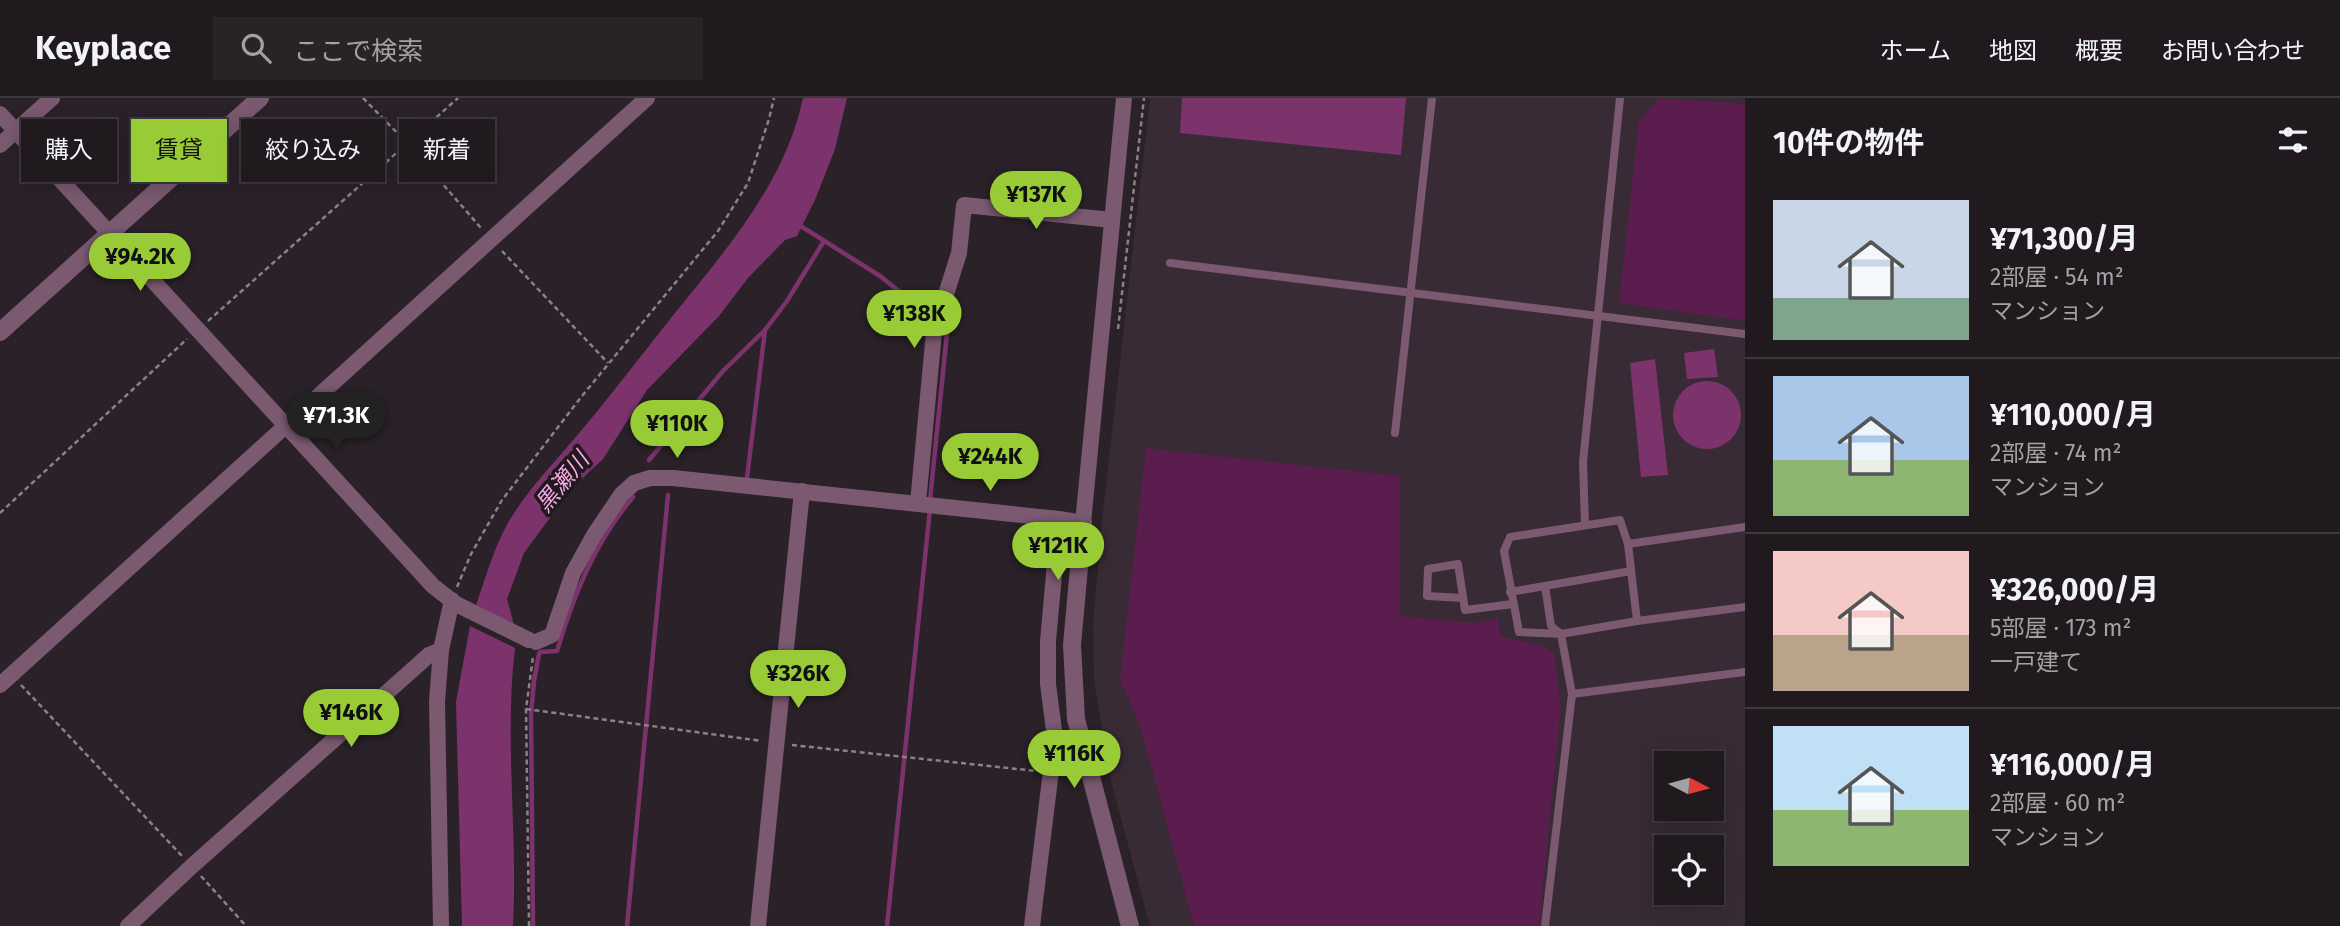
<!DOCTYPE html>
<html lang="ja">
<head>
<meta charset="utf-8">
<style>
	body { margin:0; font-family:"Fira Sans","Noto Sans JP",sans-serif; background:#282327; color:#f1f3f6; height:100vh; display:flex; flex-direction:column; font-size:26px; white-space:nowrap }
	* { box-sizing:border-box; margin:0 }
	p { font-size:23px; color:#a2a1a4 }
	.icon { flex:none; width:38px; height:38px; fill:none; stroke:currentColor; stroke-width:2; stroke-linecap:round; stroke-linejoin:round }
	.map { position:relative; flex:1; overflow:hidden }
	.sheet { display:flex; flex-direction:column; background:#201a1e; width:595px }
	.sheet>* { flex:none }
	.guide { position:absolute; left:21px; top:21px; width:665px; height:63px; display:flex; gap:14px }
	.needle { width:46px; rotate:96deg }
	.fabs { position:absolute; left:1654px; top:653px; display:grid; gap:14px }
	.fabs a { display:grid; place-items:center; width:70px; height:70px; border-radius:0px; background:#201a1e; box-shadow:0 4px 18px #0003,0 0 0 2px #3d383c; font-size:35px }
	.price { position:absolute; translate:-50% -60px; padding:0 16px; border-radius:24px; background:#98cb36; color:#111; font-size:23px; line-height:46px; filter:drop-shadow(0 2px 4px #0008) }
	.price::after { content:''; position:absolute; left:50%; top:42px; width:21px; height:16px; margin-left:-10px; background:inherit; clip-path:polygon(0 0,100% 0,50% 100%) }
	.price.on { background:#222; color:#fff }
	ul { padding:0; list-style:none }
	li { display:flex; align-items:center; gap:21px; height:175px; padding:0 28px }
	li+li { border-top:2px solid #3d383c }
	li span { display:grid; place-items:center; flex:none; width:196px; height:140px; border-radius:0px; color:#555 }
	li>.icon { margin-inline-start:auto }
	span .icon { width:84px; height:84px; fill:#fffc; stroke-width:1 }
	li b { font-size:30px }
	h2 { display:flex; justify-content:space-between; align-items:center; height:84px; padding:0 28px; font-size:30px }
	.chip { padding:0 24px; border-radius:0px; background:#201a1e; box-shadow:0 4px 18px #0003,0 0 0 2px #3d383c; font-size:24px; line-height:63px }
	.chip.on { background:#98cb36; color:#111 }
	header { display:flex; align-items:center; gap:42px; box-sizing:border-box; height:98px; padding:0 35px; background:#201a1e; border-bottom:2px solid #3d383c }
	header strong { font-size:33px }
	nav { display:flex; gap:38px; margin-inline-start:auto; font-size:24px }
	.search { width:490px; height:63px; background:#282327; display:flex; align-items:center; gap:18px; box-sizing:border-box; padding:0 24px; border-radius:0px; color:#a2a1a4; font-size:26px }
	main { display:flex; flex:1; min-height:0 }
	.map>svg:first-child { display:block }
	.built { fill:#382b35; fill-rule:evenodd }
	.green { fill:#5b1d4e }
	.water { fill:#7c336c }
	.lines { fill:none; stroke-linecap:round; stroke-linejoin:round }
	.stream { stroke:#7c336c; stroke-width:4.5 }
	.path { stroke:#898388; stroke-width:2.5; stroke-dasharray:5 3.5; stroke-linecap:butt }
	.service { stroke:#7a5971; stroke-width:8 }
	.minor { stroke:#7a5971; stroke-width:16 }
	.tertiary { stroke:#7a5971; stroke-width:18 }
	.labels { text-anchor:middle; stroke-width:7; stroke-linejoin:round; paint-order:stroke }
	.water-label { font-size:23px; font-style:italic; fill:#f9a7e4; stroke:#20191e }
</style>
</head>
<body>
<header>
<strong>Keyplace</strong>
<div class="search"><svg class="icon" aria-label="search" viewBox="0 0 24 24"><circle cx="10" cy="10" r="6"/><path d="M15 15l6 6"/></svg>ここで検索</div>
<nav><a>ホーム</a><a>地図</a><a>概要</a><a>お問い合わせ</a></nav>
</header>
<main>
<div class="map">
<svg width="1745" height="828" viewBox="0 0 1745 828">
	<rect width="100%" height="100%" fill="#2a2228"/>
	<path class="built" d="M 1150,0 L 1745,0 L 1745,828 L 1150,828 L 1112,687 L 1094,582 L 1093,526 L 1102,422 ZM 1666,665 L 1712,665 L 1712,710 L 1666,710 ZM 1666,749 L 1712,749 L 1712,794 L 1666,794 Z"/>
	<g class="green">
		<polygon points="1660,0 1745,6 1745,223 1619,205 1639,23"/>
		<polygon points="1146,350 1400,378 1400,518 1477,525 1498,520 1500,538 1543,548 1554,555 1561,609 1539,828 1194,828 1141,630 1120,582"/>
	</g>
	<g class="water">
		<path d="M 803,0 L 847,0 L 835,51 L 815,102 L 797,138 L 785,142 L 748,180 L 719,218 L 647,292 L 603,361 L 571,391 L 524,455 L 507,501 L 514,527 L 476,507 C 486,479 494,449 509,423 C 527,393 552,367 575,340 C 608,301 639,260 671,220 C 724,154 785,86 803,0 Z"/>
		<polygon points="1182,0 1406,0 1401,57 1180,35"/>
		<polygon points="1714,251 1718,279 1687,281 1684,255"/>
		<polygon points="1655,261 1668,377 1641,379 1630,265"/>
		<circle cx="1707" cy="317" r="34"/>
		<path d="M 470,528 L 515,550 C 504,642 518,735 513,828 L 462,828 L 456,604 Z"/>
	</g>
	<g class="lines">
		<g class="stream">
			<polyline points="799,127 880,178 935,222"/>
			<polyline points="649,362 723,273 765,232"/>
			<polyline points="747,380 765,232 787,203 824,143"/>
			<polyline points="930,402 947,235 941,228"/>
			<path d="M 533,828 L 531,617 L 534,583 L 539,556 L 540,554 L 557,553 C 574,496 595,444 633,399"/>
			<polyline points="627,828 668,397"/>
			<polyline points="887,828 930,411"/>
		</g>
		<g class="path">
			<polyline points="363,0 407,45 481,130"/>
			<polyline points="502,153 608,265"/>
			<polyline points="208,223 458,0"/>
			<polyline points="1118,231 1144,0"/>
			<polyline points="0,415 187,241"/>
			<polyline points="457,489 471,456 502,402 582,298 718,133 748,85 769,21 774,0"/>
			<polyline points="21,587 182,758"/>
			<polyline points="526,611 762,643"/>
			<polyline points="792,647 1036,673"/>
			<polyline points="201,778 246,828"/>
			<polyline points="529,828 526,611 533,559"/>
		</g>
		<g class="service">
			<polyline points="1170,165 1745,236"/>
			<polyline points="1395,335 1432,0"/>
			<polygon points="1620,422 1628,446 1637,523 1561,536 1519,534 1504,453 1510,439"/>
			<polyline points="1585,427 1583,364 1620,0"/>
			<polyline points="1628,446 1745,429"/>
			<polyline points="1545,488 1551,528 1561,536 1572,596 1745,574"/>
			<polyline points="1510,494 1631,473"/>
			<polyline points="1463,500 1427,498 1428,471 1458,466 1465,512 1513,506"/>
			<polyline points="1637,523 1745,509"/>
			<polyline points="1545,828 1572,596"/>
		</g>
		<g class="minor">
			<polyline points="0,16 433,488 456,506 529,542"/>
			<polyline points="0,47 52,0"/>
			<polyline points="918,405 934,234 959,155 964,107 1112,122"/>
			<polyline points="536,544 552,537 573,475 594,437 621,397 634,385 650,380 673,380 1059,421"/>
			<polyline points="0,587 647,0"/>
			<polyline points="128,828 192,768 429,557 441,552 452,502"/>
			<polyline points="441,828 437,603 441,552"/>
			<polyline points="758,828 802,393"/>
			<polyline points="1032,828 1055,640 1048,586 1048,543 1059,421 1083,425 1124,0"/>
		</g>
		<g class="tertiary">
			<polyline points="0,234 260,0"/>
			<polyline points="1083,425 1072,547 1076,621 1130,828"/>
		</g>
	</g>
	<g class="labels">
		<g class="water-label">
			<text transform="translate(562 384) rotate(-51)" y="8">黒瀬川</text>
		</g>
	</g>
</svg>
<div class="fabs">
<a><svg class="needle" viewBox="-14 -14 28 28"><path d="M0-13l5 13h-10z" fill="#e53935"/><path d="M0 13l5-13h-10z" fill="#a2a1a4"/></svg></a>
<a><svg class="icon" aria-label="locate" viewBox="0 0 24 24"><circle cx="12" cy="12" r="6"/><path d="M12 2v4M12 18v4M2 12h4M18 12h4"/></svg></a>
</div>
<b class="price" style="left:1036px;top:133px">¥137K</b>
<b class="price" style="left:140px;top:195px">¥94.2K</b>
<b class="price" style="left:914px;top:252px">¥138K</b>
<b class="price on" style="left:336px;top:354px">¥71.3K</b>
<b class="price" style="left:677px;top:362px">¥110K</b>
<b class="price" style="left:990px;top:395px">¥244K</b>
<b class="price" style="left:1058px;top:484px">¥121K</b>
<b class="price" style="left:798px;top:612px">¥326K</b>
<b class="price" style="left:351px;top:651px">¥146K</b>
<b class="price" style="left:1074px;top:692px">¥116K</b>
<div class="guide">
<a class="chip">購入</a>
<a class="chip on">賃貸</a>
<a class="chip">絞り込み</a>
<a class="chip">新着</a>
</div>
</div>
<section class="sheet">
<h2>10件の物件<svg class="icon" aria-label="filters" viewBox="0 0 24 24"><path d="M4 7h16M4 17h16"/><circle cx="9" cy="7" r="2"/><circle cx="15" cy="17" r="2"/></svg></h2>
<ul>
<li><span style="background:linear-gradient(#c9d6e8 70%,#7fa58c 0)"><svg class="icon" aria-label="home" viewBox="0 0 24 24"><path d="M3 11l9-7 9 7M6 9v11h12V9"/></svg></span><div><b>¥71,300/月</b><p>2部屋 · 54 m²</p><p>マンション</p></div></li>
<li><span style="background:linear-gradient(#a9c7e8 60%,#8fb573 0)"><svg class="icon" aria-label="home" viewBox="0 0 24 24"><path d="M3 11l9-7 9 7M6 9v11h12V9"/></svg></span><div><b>¥110,000/月</b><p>2部屋 · 74 m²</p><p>マンション</p></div></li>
<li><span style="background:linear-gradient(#f6c9c9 60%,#b9a48a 0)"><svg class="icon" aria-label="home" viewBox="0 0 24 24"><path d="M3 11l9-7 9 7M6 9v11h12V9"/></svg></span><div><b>¥326,000/月</b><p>5部屋 · 173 m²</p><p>一戸建て</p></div></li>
<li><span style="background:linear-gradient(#bfe0f5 60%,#8fb573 0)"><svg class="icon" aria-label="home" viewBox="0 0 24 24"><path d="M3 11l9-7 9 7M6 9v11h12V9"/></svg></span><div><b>¥116,000/月</b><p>2部屋 · 60 m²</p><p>マンション</p></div></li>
</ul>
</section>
</main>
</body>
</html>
